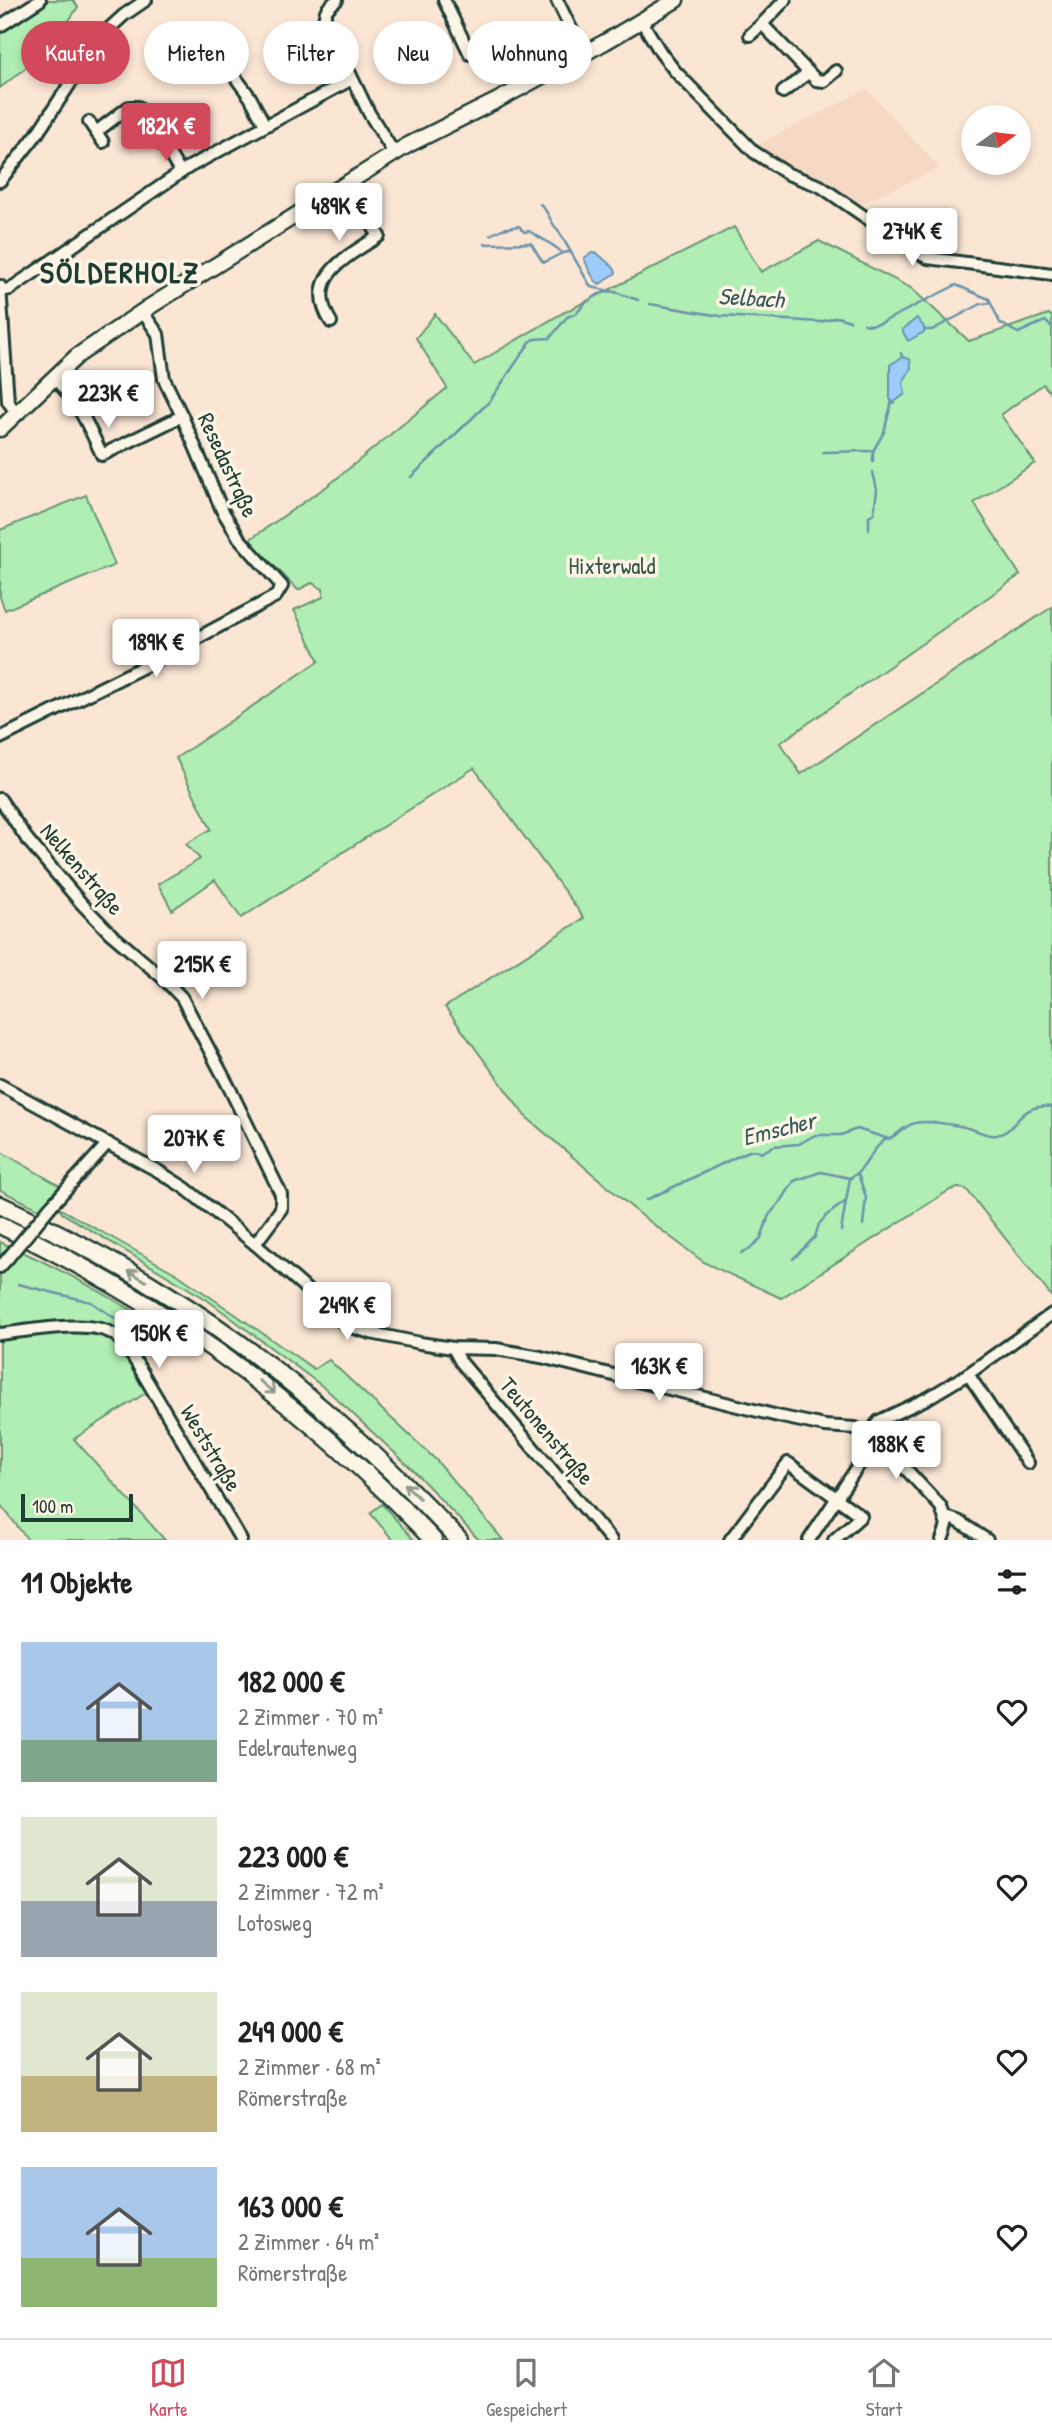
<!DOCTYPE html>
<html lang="de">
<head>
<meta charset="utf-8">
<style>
	body { margin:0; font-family:"Patrick Hand",sans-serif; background:#f2f2f2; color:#222; height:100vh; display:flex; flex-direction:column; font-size:26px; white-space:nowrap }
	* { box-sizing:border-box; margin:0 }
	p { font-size:23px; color:#767676 }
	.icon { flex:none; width:38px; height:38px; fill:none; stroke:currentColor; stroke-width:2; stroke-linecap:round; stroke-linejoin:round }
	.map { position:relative; height:1540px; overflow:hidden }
	.panel { display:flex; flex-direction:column; background:#fff; flex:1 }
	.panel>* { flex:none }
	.hud { position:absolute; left:21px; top:21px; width:700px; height:63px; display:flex; gap:14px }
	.needle { width:46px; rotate:76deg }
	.buttons { position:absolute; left:961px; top:105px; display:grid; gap:14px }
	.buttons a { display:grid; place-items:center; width:70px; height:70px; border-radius:50%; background:#fff; box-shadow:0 4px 10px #0003; font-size:35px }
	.scale { position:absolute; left:21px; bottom:18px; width:112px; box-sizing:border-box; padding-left:7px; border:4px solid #1f3d34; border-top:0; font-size:19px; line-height:24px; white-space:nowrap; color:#1f3d34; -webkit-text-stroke:5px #fcf5e5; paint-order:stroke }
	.price { position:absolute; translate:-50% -60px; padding:0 16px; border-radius:7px; background:#fff; color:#222; font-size:23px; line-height:46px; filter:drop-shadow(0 2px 4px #0008) }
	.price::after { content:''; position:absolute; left:50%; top:42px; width:21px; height:16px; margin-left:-10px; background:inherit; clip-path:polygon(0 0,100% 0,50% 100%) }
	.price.on { background:#d1495b; color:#fff }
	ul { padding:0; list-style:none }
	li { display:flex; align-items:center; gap:21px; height:175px; padding:0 21px }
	li span { display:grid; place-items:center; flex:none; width:196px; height:140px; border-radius:0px; color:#555 }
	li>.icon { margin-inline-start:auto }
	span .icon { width:84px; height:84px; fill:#fffc; stroke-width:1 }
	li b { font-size:30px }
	h2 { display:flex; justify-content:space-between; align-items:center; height:84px; padding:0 21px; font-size:30px }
	.pill { padding:0 24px; border-radius:32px; background:#fff; box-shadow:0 4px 10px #0003; font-size:24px; line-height:63px }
	.pill.on { background:#d1495b; color:#fff }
	.tab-bar { display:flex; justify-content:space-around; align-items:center; height:98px; border-top:2px solid #e0e0e0; background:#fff; font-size:19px; color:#767676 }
	.tab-bar a { display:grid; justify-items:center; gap:4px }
	.tab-bar .on { color:#d1495b }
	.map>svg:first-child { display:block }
	.built { fill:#f6d9c5 }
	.green { fill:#b1eeb4; stroke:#689674; stroke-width:2 }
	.water { fill:#9dccf8; stroke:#6b93aa; stroke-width:2 }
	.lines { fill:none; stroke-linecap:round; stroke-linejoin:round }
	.stream { stroke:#6b93aa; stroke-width:2.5 }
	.minor-casing { stroke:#1f3d34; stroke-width:16 }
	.major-casing { stroke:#1f3d34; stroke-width:19 }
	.highway-casing { stroke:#1f3d34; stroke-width:21 }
	.minor { stroke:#fcf5e5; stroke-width:10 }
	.major { stroke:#fcf5e5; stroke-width:14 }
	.highway { stroke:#fcf5e5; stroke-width:16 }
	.minor-bridge-casing { stroke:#1f3d34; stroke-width:16; stroke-linecap:butt }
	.minor-bridge { stroke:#fcf5e5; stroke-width:10 }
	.oneway { stroke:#8e998c }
	.labels { text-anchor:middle; stroke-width:7; stroke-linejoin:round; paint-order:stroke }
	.street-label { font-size:23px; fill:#1f3d34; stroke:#fcf5e5 }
	.park-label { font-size:23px; fill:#355847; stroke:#fcf5e5 }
	.water-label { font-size:24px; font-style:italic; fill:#385a5b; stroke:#fcf5e5 }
	.district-label { font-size:30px; font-weight:bold; letter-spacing:2px; fill:#1f3d34; stroke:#fcf5e5 }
</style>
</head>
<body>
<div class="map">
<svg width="1052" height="1540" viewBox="0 0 1052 1540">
	<rect width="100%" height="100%" fill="#fbe6d4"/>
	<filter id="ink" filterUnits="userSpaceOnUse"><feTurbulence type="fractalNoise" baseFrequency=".0143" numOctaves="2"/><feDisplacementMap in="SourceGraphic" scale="14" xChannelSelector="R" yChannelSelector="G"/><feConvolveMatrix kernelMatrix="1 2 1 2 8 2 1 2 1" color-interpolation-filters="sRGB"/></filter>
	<g filter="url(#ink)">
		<polygon class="built" points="867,89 940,168 858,205 819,177 784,164 767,154 757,145"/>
		<g class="green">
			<polygon points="44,0 73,0 78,7 50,49 0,88 0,30"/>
			<polygon points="734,227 761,272 819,241 911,288 969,341 1049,314 1052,317 1052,395 1043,384 1001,415 1035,463 974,503 1020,575 780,743 801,774 1052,607 1052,1297 966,1189 958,1188 950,1190 781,1298 705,1263 636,1211 525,1116 445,1007 584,918 474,768 241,918 215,880 172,910 158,884 200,859 186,844 211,829 176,758 319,661 294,610 323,597 323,589 312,583 298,590 249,540 330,484 447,388 416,338 435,314 474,365 561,314"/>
			<polygon points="86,495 115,565 5,610 0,597 0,530"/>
			<polygon points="0,1151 60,1186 41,1210 0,1190"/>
			<polygon points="59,1208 177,1274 314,1369 329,1360 436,1460 503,1540 479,1540 411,1468 326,1389 206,1299 62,1213"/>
			<path d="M 0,1242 C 56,1266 109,1295 160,1328 L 130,1348 L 104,1327 L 0,1332 Z"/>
			<polygon points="87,1330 104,1333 121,1345 149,1391 74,1439 165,1540 28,1540 0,1504 0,1336"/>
			<polygon points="382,1504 414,1540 393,1540 370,1513"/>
		</g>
		<g class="water">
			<path d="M 592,253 L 597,253 L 614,268 L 616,273 L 600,284 C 593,282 587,266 584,258 Z"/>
			<polygon points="917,318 924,327 924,332 908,341 902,330"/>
			<polygon points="902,357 910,359 911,368 903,382 905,394 893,403 890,399 890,365"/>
		</g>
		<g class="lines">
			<g class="stream">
				<path d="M 540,204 C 549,211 550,223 558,230 L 591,287 L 615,292 L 638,300"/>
				<path d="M 490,235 L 502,229 L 519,226 L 524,232 L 529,231 C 538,237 557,246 562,253 L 570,252"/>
				<polyline points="485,244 531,243 542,261 545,262 562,253"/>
				<polyline points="650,304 720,316 820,322 837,317 850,321"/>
				<polyline points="864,324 871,325 881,323 956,285 989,299 1000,323 1018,333 1045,321 1052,327"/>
				<polyline points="925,330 932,330 981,304 989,303"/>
				<polyline points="901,353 902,357"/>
				<polyline points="873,451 884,432 892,401"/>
				<polyline points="873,451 873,462"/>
				<polyline points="823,452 872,451"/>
				<polyline points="411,477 489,402 530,342 534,339 550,338 567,317 577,313 584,304 599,294 612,291"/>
				<polyline points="869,529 869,516 874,513 877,490 873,472"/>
				<polyline points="858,1174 866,1197 863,1225"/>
				<path d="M 646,1200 L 749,1151 L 756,1150 L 761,1153 L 774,1146 L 799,1144 L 815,1135 L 841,1135 L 857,1129 L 889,1139 C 897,1135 904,1127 912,1124 C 924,1119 958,1125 971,1129 C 979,1131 988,1137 997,1135 C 1019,1131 1016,1103 1052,1107"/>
				<polyline points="841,1231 846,1201"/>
				<path d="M 741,1253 L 750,1249 L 761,1238 L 769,1215 L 782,1200 L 794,1181 L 821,1172 L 850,1178 C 867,1170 869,1150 886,1139"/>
				<polyline points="793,1259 815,1237 819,1224 827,1215 846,1201 850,1178"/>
				<polyline points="18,1284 91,1302 137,1333"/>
			</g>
			<g class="minor-casing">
				<g id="minor">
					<path d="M 337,0 C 328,7 322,12 326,24 L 369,113 L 394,153"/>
					<polyline points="444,0 470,54"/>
					<polyline points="557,0 583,53"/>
					<polyline points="785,0 762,24 816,80 824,81 836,71"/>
					<polyline points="641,20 661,53 675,71 754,152 788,174 820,186 913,250 928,258 1052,274"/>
					<polyline points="0,26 40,0"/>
					<polyline points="750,35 762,24"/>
					<polyline points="216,51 250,97 265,125"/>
					<polyline points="783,92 808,73"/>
					<polyline points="89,122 103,142"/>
					<polyline points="96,132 129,107 138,107 154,128 180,172"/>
					<polyline points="0,181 37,134 102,35 124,15 146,0"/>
					<polyline points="0,286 8,401 16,413"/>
					<polyline points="1,291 10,289 189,167 352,79"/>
					<path d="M 331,322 C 303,277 347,257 379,236 L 346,183"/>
					<path d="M 53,377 C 79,403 87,423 102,455 L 182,416"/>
					<polyline points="0,738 147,665 276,596 282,586 239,538 222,510 182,416 164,379 158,334 142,311"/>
					<polyline points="0,799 27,839 81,903 110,933 163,978 182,998 229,1087 281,1194 281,1209 255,1244"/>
					<polyline points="0,1085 158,1171 185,1188 255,1244 303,1286 329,1313 351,1327 371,1333 420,1343 453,1348 496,1349 541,1357 782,1417 825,1426 855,1428 871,1436 903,1466 941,1507 947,1526 942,1540"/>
					<polyline points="50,1207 108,1143"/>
					<polyline points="0,1267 8,1258"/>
					<path d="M 0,1334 C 29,1331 91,1318 115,1335 C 123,1341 127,1350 133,1357 L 241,1540"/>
					<polyline points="453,1348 460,1361 611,1540"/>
					<polyline points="968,1374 1028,1463"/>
					<polyline points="946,1517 958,1521 987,1540"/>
					<polyline points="730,1540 788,1463 861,1516 834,1540"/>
					<polyline points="809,1540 868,1451 875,1426 879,1421 928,1398 968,1374 1052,1314"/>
				</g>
			</g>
			<g class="major-casing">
				<polyline id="major" points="0,429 77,356 146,309 408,145 498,100 605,42 676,0"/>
			</g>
			<g class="highway-casing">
				<g id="highway">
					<path d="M 0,1205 C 58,1232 114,1261 168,1295 C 276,1362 372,1447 459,1540"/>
					<path d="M 0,1225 C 163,1302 309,1408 433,1540"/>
				</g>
			</g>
			<use href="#minor" class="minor"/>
			<use href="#major" class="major"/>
			<use href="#highway" class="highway"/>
			<g class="minor-bridge-casing">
				<polyline id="minor-bridge" points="8,1258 50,1207"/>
			</g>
			<use href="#minor-bridge" class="minor-bridge"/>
		</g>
		<defs><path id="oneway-shaft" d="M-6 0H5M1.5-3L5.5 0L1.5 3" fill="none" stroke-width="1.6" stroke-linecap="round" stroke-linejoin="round" transform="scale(1.75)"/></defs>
		<g class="oneway">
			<use href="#oneway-shaft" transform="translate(137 1276) rotate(-149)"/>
			<use href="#oneway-shaft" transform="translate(267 1387) rotate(39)"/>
			<use href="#oneway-shaft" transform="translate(412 1491) rotate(-135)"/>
		</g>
	</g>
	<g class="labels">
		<g class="street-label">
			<text transform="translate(228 465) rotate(65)" y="8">Resedastraße</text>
			<text transform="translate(82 869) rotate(49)" y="8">Nelkenstraße</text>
			<text transform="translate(547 1431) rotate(50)" y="8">Teutonenstraße</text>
			<text transform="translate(211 1448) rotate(59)" y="8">Weststraße</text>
		</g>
		<g class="park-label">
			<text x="612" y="574">Hixterwald</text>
		</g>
		<g class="water-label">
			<text transform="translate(751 298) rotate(3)" y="8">Selbach</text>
			<text transform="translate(779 1129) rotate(-14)" y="8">Emscher</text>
		</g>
		<g class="district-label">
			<text x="120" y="283">SÖLDERHOLZ</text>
		</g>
	</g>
</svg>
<div class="buttons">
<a><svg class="needle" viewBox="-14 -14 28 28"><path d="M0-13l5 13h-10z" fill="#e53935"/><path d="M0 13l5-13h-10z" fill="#767676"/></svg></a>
</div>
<div class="scale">100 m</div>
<b class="price on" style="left:166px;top:163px">182K €</b>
<b class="price" style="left:339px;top:243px">489K €</b>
<b class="price" style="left:912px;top:268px">274K €</b>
<b class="price" style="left:108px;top:430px">223K €</b>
<b class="price" style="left:156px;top:679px">189K €</b>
<b class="price" style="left:202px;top:1001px">215K €</b>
<b class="price" style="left:194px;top:1175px">207K €</b>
<b class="price" style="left:347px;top:1342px">249K €</b>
<b class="price" style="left:159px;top:1370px">150K €</b>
<b class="price" style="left:659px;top:1403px">163K €</b>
<b class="price" style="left:896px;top:1481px">188K €</b>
<div class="hud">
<a class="pill on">Kaufen</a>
<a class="pill">Mieten</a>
<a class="pill">Filter</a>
<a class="pill">Neu</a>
<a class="pill">Wohnung</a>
</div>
</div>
<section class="panel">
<h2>11 Objekte<svg class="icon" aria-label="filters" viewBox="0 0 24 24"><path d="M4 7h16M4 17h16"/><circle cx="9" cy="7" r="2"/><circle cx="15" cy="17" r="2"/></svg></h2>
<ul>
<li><span style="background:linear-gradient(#a9c7e8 70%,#7fa58c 0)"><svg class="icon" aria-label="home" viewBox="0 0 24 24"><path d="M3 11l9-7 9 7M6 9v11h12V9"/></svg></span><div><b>182 000 €</b><p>2 Zimmer · 70 m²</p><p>Edelrautenweg</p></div><svg class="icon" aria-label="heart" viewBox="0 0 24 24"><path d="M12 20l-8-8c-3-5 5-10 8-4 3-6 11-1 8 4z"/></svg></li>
<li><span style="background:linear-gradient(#dfe7d0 60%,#9aa5b1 0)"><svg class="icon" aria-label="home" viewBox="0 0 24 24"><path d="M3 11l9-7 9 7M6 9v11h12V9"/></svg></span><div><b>223 000 €</b><p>2 Zimmer · 72 m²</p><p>Lotosweg</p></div><svg class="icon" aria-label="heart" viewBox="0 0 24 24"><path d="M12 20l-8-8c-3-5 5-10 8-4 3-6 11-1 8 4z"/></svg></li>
<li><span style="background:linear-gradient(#dfe7d0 60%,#c2b280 0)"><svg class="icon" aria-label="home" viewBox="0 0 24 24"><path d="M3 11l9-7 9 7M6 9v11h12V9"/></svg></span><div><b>249 000 €</b><p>2 Zimmer · 68 m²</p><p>Römerstraße</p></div><svg class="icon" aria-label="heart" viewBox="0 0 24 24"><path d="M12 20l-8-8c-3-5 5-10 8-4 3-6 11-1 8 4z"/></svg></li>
<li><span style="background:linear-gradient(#a9c7e8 65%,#8fb573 0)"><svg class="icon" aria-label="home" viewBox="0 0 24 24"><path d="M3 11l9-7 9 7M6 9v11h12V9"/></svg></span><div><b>163 000 €</b><p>2 Zimmer · 64 m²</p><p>Römerstraße</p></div><svg class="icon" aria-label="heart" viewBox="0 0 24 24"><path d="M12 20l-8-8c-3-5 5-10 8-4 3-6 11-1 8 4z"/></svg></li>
</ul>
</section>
<nav class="tab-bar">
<a class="on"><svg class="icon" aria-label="map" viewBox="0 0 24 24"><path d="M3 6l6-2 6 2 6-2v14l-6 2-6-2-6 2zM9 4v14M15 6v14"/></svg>Karte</a>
<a><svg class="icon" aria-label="saved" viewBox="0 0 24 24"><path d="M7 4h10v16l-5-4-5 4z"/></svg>Gespeichert</a>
<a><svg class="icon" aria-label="home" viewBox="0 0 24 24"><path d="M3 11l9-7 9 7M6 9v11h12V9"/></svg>Start</a>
</nav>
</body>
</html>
